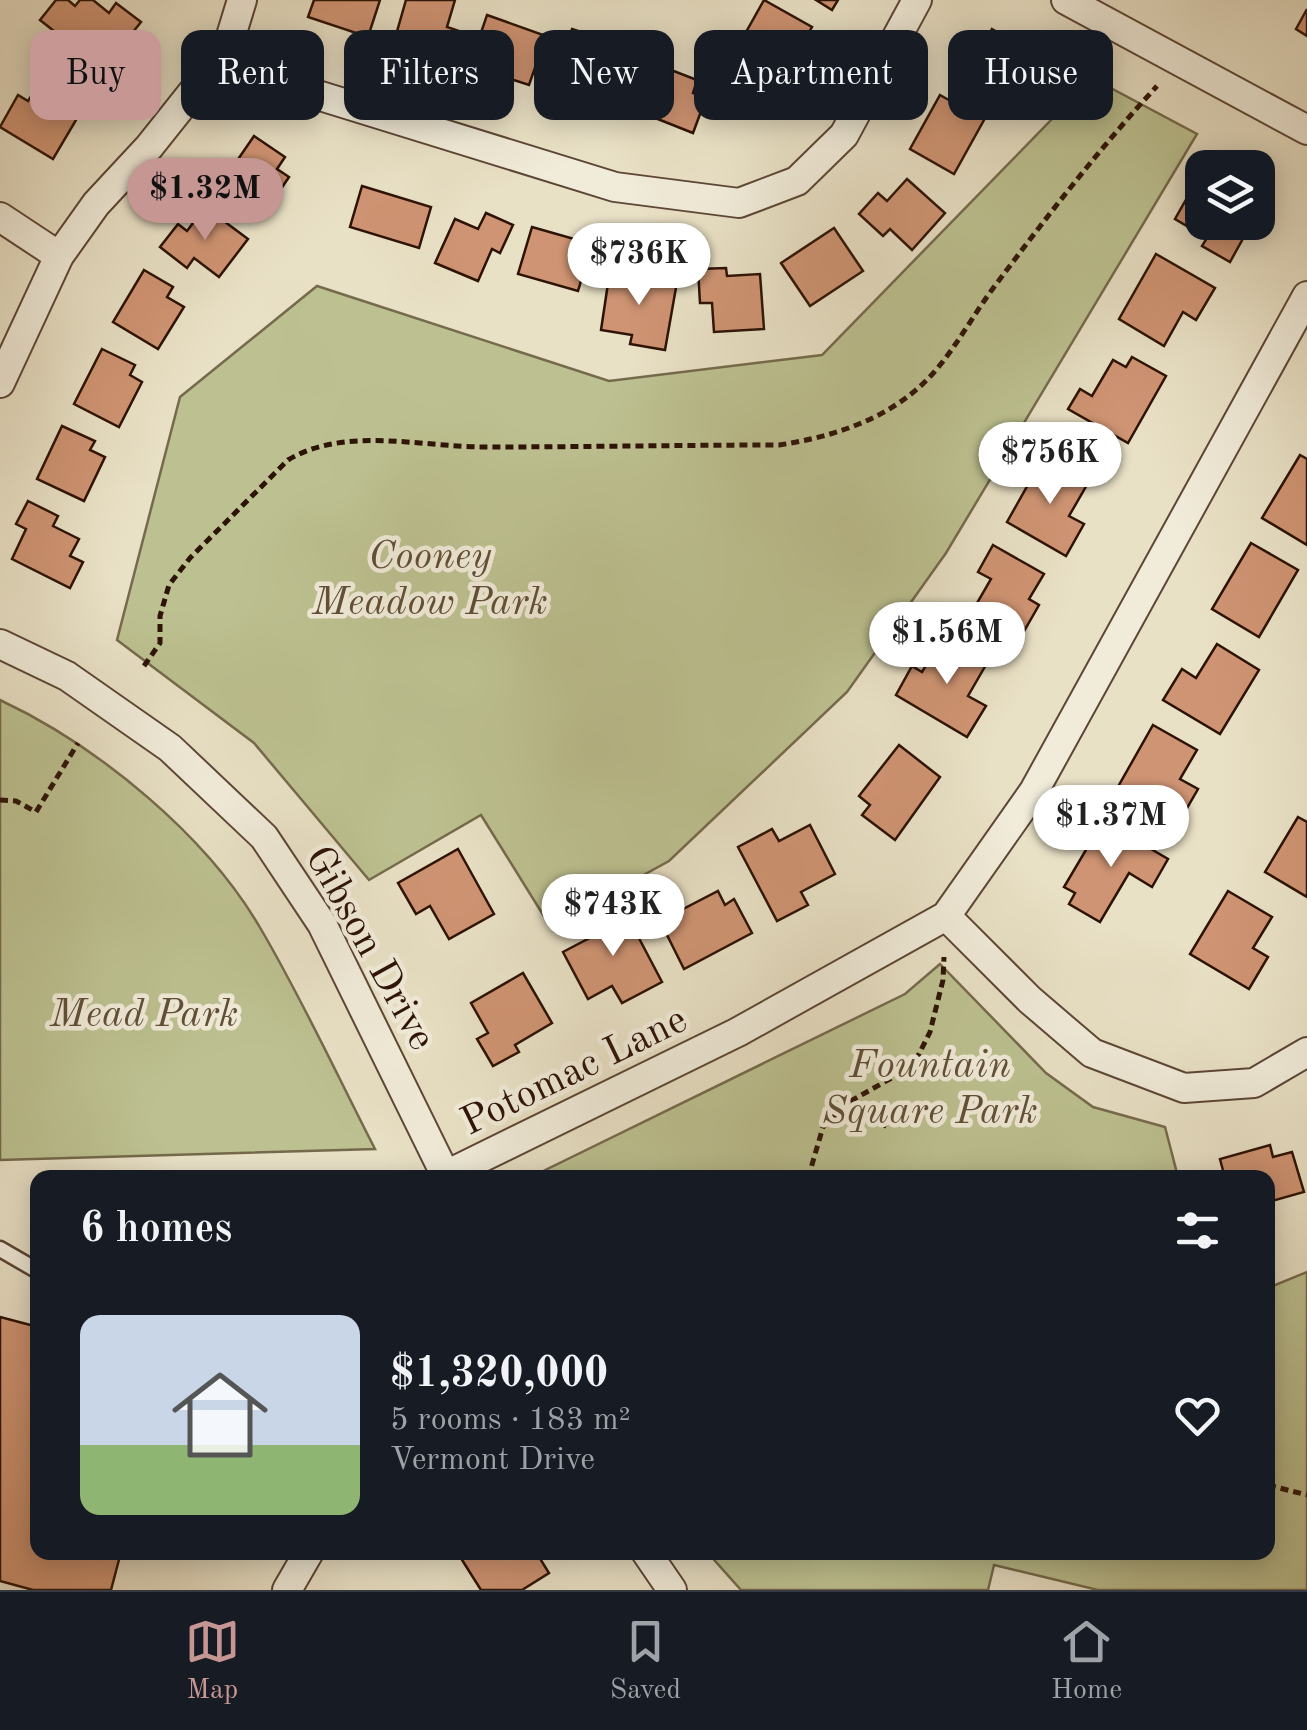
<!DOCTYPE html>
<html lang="en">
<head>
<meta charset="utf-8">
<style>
	body { margin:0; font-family:"Old Standard TT",serif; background:#242831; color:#f1f3f6; height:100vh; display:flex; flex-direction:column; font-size:38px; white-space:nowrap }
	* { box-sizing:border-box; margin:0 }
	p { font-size:32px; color:#9ea1a6 }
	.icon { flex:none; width:55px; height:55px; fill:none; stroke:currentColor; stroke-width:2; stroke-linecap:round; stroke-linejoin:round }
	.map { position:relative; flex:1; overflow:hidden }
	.sheet { position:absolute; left:30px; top:1170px; width:1245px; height:390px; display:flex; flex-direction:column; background:#171b24; border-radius:20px; box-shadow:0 5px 25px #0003 }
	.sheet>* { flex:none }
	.top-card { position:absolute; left:30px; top:30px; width:1248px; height:90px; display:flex; gap:20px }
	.tools { position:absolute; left:1185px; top:150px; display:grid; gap:20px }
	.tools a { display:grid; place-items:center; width:90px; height:90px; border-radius:20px; background:#171b24; box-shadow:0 5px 25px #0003; font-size:50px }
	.price { position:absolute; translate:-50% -85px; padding:0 22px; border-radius:35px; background:#fff; color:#222; font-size:32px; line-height:65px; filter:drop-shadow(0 2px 5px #0008) }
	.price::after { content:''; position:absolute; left:50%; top:60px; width:30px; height:22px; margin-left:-15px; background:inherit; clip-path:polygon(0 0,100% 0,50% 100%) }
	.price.on { background:#c59692; color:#111 }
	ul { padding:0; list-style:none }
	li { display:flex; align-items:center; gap:30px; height:250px; padding:0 50px }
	li span { display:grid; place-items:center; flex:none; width:280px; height:200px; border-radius:20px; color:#555 }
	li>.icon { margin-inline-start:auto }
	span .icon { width:120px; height:120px; fill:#fffc; stroke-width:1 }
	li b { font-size:42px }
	h2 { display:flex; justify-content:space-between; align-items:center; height:120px; padding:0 50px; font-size:42px }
	.tag { padding:0 35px; border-radius:20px; background:#171b24; box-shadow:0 5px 25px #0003; font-size:35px; line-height:90px }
	.tag.on { background:#c59692; color:#111 }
	.dock { display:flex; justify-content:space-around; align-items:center; height:140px; border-top:2px solid #363941; background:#171b24; font-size:28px; color:#9ea1a6 }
	.dock a { display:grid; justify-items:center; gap:5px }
	.dock .on { color:#c59692 }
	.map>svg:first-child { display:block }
	.green { fill:#bdc191; stroke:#756a4c; stroke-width:2.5 }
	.building { fill:#cf9473; stroke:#2d1206; stroke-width:2.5 }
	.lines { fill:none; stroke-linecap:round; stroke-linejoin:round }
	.service-casing { stroke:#5c4636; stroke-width:19 }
	.minor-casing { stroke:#5c4636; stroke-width:32 }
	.path { stroke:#2d1206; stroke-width:5; stroke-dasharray:8 5; stroke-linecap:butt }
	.service { stroke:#f1ecda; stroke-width:14 }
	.minor { stroke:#f1ecda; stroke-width:28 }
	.labels { text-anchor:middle; stroke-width:9; stroke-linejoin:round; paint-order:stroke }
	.park-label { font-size:40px; font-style:italic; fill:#5f4f37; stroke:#f1ecda }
	.street-label { font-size:40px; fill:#2d1206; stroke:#f1ecda }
</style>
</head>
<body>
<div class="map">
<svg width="1307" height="1590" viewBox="0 0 1307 1590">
	<rect width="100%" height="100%" fill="#e9e1c6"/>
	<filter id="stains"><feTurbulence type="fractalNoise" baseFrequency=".002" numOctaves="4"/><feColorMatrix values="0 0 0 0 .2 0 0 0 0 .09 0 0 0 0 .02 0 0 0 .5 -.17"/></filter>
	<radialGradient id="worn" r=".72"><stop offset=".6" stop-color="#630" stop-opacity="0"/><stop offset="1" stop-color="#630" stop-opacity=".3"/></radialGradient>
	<g class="green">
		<polygon points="1092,78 1197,134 946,553 847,692 669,861 550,926 481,815 369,880 254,743 117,640 180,397 317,286 609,381 822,355"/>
		<path d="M 0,700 C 98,746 208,836 262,931 C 303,1001 338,1077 375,1149 L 0,1160 Z"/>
		<polygon points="940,964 1046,1073 1093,1107 1165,1127 1178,1177 531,1177 905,994"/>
		<polygon points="1307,1272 1307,1590 1098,1590 994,1565 988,1590 741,1590 708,1553 1268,1552 1268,1288"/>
	</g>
	<g class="building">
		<polygon points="56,0 68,0 75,6 80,0 93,0 109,13 116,3 141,22 121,47 115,42 97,65 40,20"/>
		<polygon points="314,0 380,0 368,37 308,17"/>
		<polygon points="406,0 455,0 447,27 459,31 451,59 422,51 425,44 396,35"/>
		<polygon points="764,0 812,27 797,53 805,58 791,83 763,67 768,57 741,41"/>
		<polygon points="816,0 838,0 832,10"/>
		<polygon points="1307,9 1307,36 1296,29"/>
		<polygon points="487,15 546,36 529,85 486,71 488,67 471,62"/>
		<polygon points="572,29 617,44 608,72 621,76 610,108 582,99 585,91 555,81"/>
		<polygon points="992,29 1036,54 1011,96 987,82 982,92 953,75 967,51 976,56"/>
		<polygon points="653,63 697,80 693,93 706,98 693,133 635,110"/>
		<polygon points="36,89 79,115 53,159 0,127 18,95 28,101"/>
		<polygon points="940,95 984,120 954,174 910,149"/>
		<polygon points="254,136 285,157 277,169 289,177 262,217 219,187"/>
		<polygon points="1201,173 1202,222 1234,222 1232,227 1245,235 1230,262 1202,246 1207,238 1175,219"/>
		<polygon points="907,179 945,213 912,250 890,229 883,236 859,214 878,193 887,201"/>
		<polygon points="362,186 431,207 419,248 350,227"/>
		<polygon points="205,207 248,239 219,277 194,258 187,268 160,247 178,224 187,231"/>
		<polygon points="486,213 513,225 500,253 492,249 478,281 435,263 455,219 478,229"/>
		<polygon points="532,227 592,244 578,291 518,274"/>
		<polygon points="834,228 863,271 810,306 781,263"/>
		<polygon points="1156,254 1215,288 1196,320 1183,312 1164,346 1119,319"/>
		<polygon points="726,268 727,276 760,274 764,329 714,332 712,303 700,303 698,269"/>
		<polygon points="144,270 173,287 167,297 184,307 158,349 113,322"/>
		<polygon points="610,270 677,282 665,350 630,344 632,335 601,330"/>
		<polygon points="102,349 135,365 130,375 142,382 119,427 74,404"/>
		<polygon points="1132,357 1166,376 1128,443 1068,409 1080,389 1092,396 1113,360 1126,367"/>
		<polygon points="62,426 95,441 90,450 105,457 84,501 37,479"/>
		<polygon points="1300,455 1307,459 1307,545 1262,518"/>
		<polygon points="1043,458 1088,483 1069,516 1084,524 1066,556 1007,522"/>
		<polygon points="28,501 58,516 53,526 79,539 70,556 83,562 70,588 12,559 26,529 16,524"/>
		<polygon points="1251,543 1298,570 1259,637 1212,609"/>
		<polygon points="993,545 1044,574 1029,599 1039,605 1015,647 982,628 988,618 973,610 991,579 978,572"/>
		<polygon points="943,637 987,663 968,696 986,706 967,737 896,695 912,666 922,672"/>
		<polygon points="1217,644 1259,670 1220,734 1163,700 1182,669 1196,678"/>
		<polygon points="1153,725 1197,750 1180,779 1198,789 1183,815 1154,799 1147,811 1115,792"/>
		<polygon points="899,745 940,777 895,840 862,815 870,805 859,796"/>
		<polygon points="1298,817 1307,822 1307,897 1265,872"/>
		<polygon points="1103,821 1168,859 1152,887 1129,873 1100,922 1069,904 1075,893 1064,887"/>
		<polygon points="810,825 835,874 801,892 808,905 777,921 738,847 772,829 779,841"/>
		<polygon points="458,849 494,914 449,939 430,906 416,914 398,883"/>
		<polygon points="718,891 725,905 734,899 752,933 684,969 660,921"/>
		<polygon points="1228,891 1272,917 1253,948 1268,957 1249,989 1190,954"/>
		<polygon points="622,906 662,982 622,1003 612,986 588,999 563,952 599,933 593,920"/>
		<polygon points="523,973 552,1023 515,1045 519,1052 493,1066 477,1039 488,1033 471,1003"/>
		<polygon points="1270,1145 1273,1157 1292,1152 1304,1192 1268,1202 1268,1178 1225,1178 1220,1159"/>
		<polygon points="0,1317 38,1327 38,1552 121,1552 111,1590 33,1590 0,1581"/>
		<polygon points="457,1552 536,1552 549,1573 522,1590 481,1590"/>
	</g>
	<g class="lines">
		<g class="service-casing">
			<polyline id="service" points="0,1249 38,1271"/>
		</g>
		<g class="minor-casing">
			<g id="minor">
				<polyline points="1066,0 1307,130"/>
				<polyline points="227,49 285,85 615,187 739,203 797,181 844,135 917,0"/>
				<polyline points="0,217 59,256"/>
				<polyline points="0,383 59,256 96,204 149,147 227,49 242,0"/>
				<polyline points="0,644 67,676 170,748 264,837 322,924 447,1178"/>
				<polyline points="946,916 1030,1000 1092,1053 1184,1088 1254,1083 1307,1052"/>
				<polyline points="446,1175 738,1032 946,916 1034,791 1307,296"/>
				<polyline points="646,1552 672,1590"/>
				<polyline points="287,1590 309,1552"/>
			</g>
		</g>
		<g class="path">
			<path d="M 144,666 L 160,643 L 160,616 L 169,585 L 190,558 L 288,460 C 344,426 422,447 485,447 C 583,447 681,445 779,445 C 839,436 901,415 940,365 C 961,339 977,309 997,283 C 1048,215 1100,148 1157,86"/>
			<polyline points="0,800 16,801 36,812 78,743"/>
			<polyline points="844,1106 890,1128"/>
			<polyline points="815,1178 811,1168 823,1127 849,1102 913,1066 930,1032 943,980 944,957"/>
			<polyline points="1268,1485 1307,1495"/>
		</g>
		<use href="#service" class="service"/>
		<use href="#minor" class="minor"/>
	</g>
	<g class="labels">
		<g class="park-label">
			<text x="430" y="568">Cooney<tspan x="430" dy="46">Meadow Park</tspan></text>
			<text x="144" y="1026">Mead Park</text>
			<text x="930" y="1077">Fountain<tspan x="930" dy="46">Square Park</tspan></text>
		</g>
		<g class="street-label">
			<text transform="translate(372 947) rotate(61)" y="14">Gibson Drive</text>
			<text transform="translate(573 1069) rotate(-26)" y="14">Potomac Lane</text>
		</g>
	</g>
	<rect width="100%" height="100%" filter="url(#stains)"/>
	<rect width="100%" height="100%" fill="url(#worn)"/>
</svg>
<div class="tools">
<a><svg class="icon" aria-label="layers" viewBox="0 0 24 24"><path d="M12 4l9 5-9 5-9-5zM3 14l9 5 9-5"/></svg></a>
</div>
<b class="price on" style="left:205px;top:243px">$1.32M</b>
<b class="price" style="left:639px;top:308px">$736K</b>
<b class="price" style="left:1050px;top:507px">$756K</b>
<b class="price" style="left:947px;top:687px">$1.56M</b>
<b class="price" style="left:1111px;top:870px">$1.37M</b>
<b class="price" style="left:613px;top:959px">$743K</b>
<div class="top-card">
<a class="tag on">Buy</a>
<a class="tag">Rent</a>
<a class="tag">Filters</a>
<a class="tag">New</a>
<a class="tag">Apartment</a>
<a class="tag">House</a>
</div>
<section class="sheet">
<h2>6 homes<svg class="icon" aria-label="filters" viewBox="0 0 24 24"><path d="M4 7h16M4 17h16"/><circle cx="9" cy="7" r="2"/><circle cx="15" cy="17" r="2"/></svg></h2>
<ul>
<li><span style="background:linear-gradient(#c9d6e8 65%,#8fb573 0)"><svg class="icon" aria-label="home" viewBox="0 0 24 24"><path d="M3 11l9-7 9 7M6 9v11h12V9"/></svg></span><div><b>$1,320,000</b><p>5 rooms · 183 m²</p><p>Vermont Drive</p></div><svg class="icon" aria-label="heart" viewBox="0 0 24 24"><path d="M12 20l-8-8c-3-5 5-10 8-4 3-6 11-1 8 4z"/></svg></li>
</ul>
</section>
</div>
<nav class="dock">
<a class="on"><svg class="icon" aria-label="map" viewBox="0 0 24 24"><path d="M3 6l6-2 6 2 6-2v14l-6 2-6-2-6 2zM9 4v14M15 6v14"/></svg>Map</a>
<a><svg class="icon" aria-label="saved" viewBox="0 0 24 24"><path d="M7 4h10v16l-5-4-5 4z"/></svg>Saved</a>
<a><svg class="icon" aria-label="home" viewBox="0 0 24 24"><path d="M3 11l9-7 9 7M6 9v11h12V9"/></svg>Home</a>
</nav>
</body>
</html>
